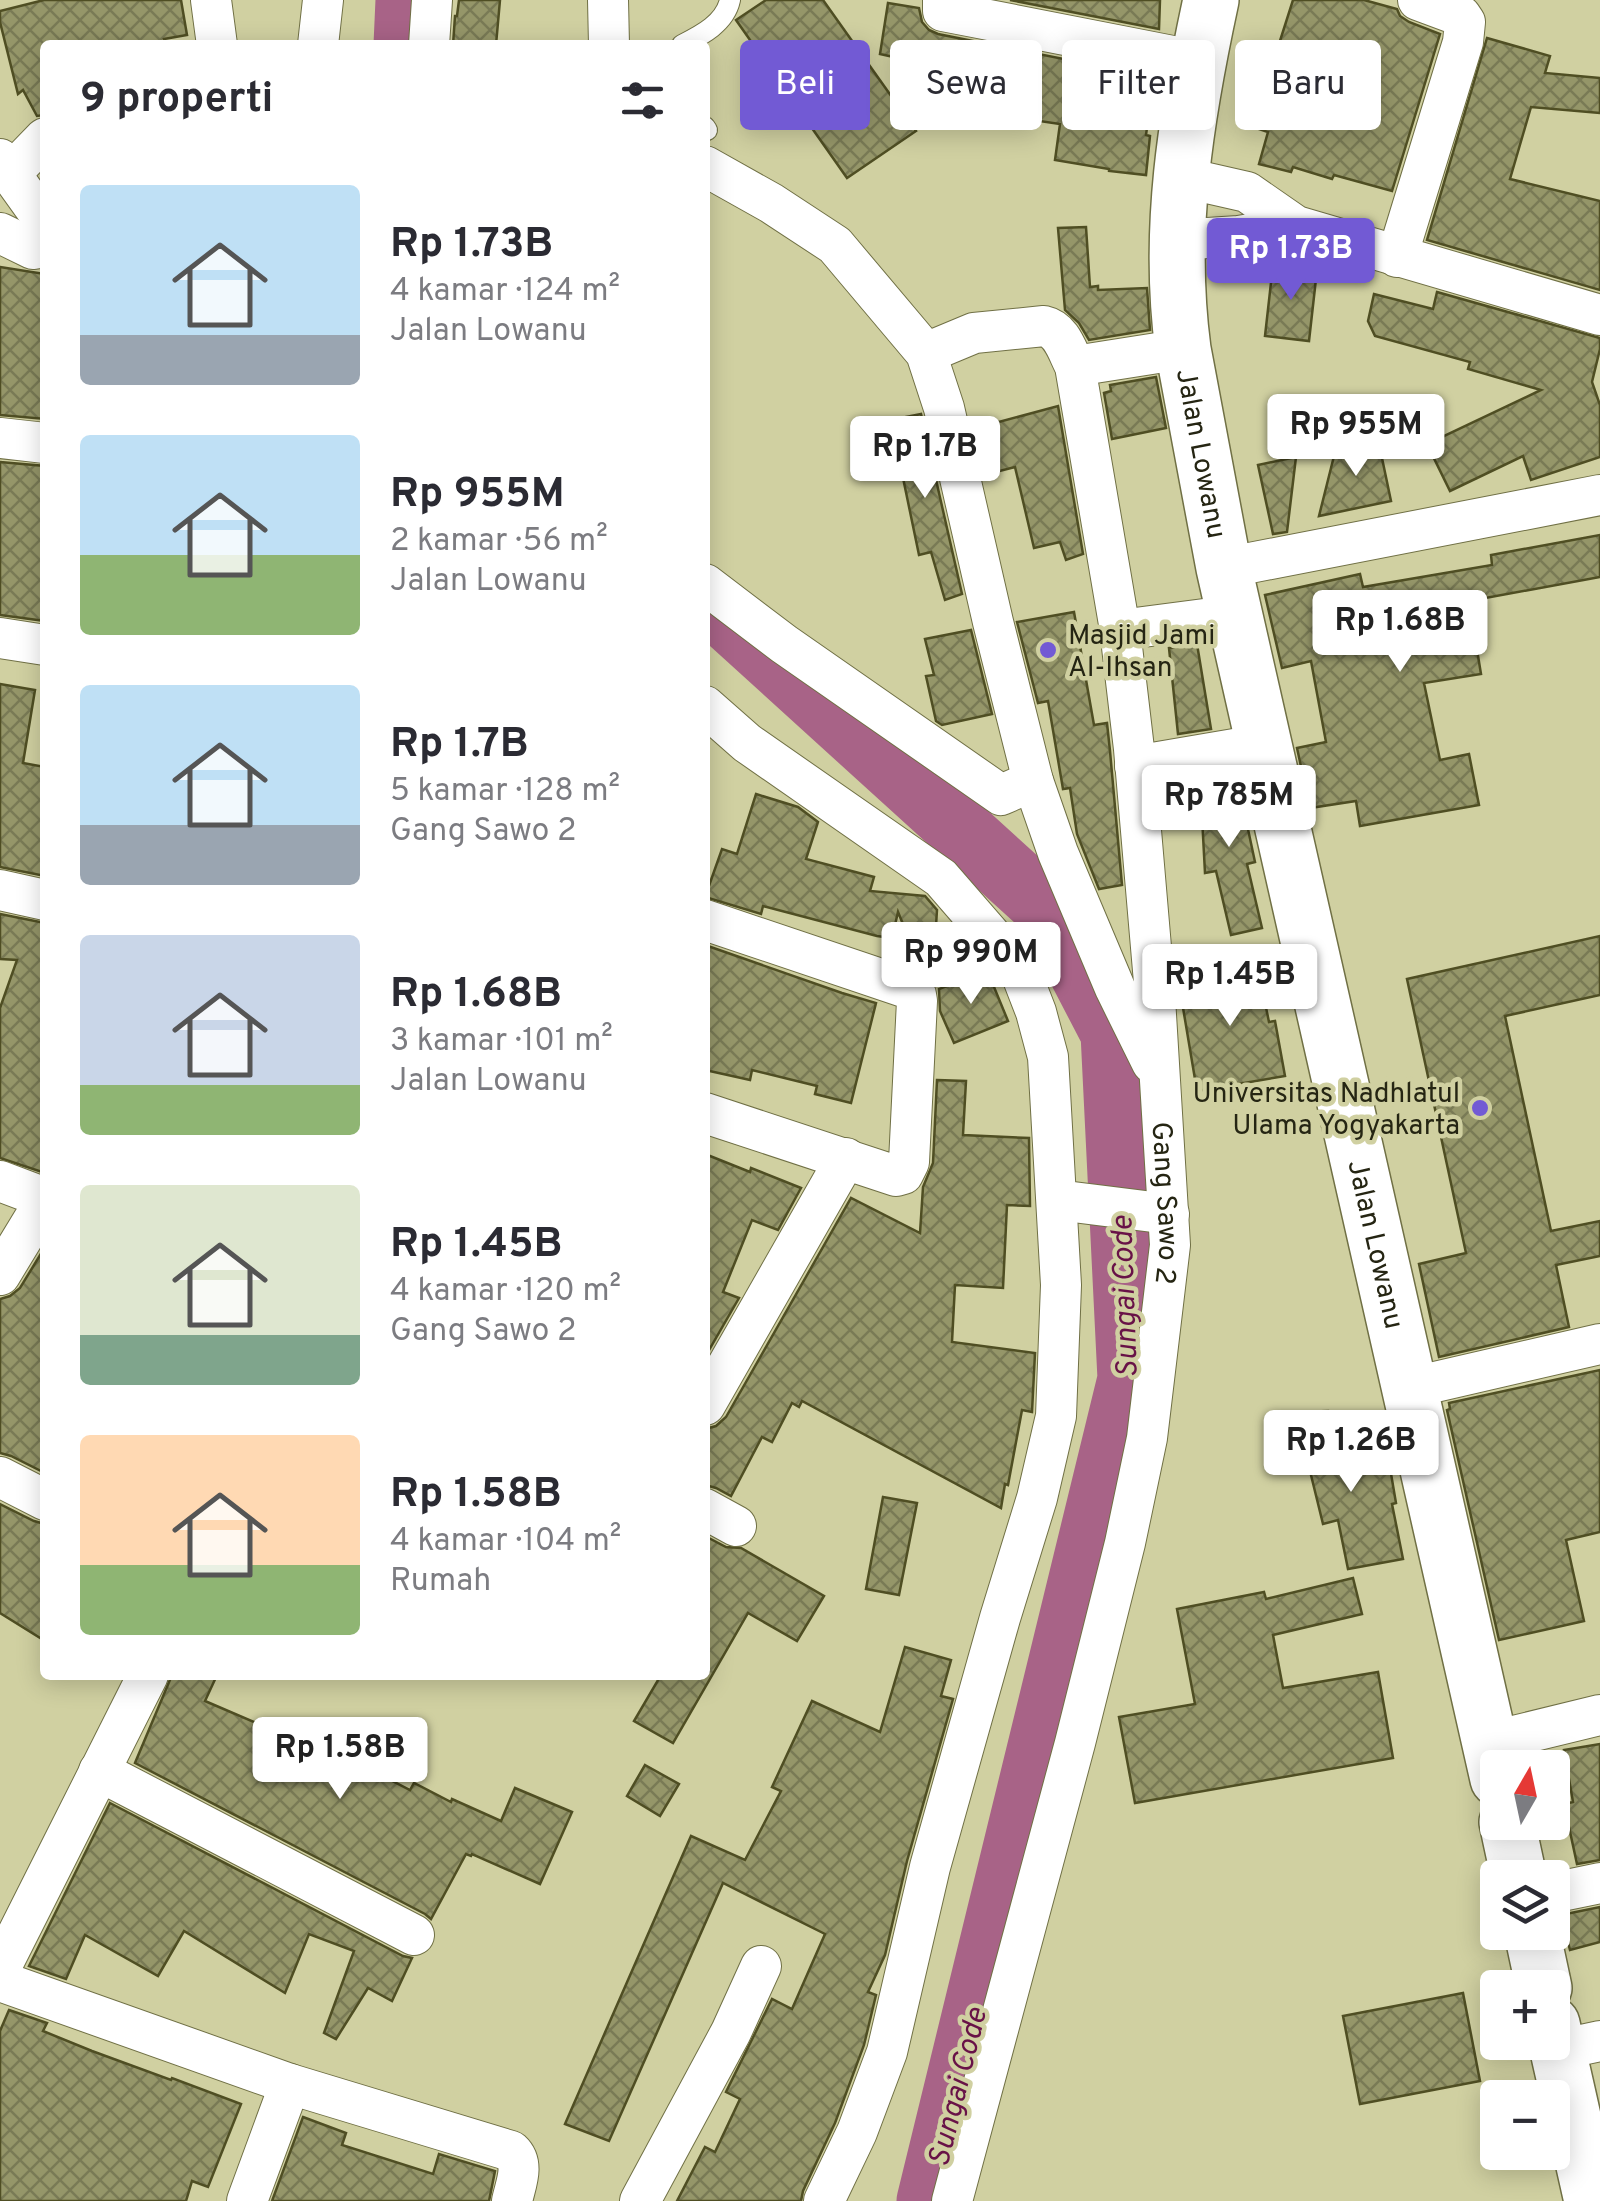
<!DOCTYPE html>
<html lang="id">
<head>
<meta charset="utf-8">
<style>
	body { margin:0; font-family:Overpass,sans-serif; background:#f7f7f7; color:#2b2b33; height:100vh; display:flex; flex-direction:column; font-size:38px; white-space:nowrap }
	* { box-sizing:border-box; margin:0 }
	p { font-size:32px; color:#7c7c81 }
	.icon { flex:none; width:55px; height:55px; fill:none; stroke:currentColor; stroke-width:2; stroke-linecap:round; stroke-linejoin:round }
	.map { position:relative; flex:1; overflow:hidden }
	.panel { position:absolute; left:40px; top:40px; width:670px; height:1640px; display:flex; flex-direction:column; background:#fff; border-radius:10px; box-shadow:0 5px 25px #0003 }
	.panel>* { flex:none }
	.hud { position:absolute; left:740px; top:40px; width:710px; height:90px; display:flex; gap:20px }
	.needle { width:65px; rotate:9deg }
	.buttons { position:absolute; left:1480px; top:1750px; display:grid; gap:20px }
	.buttons a { display:grid; place-items:center; width:90px; height:90px; border-radius:10px; background:#fff; box-shadow:0 5px 25px #0003; font-size:50px }
	.price { position:absolute; translate:-50% -85px; padding:0 22px; border-radius:10px; background:#fff; color:#222; font-size:32px; line-height:65px; filter:drop-shadow(0 2px 5px #0008) }
	.price::after { content:''; position:absolute; left:50%; top:60px; width:30px; height:22px; margin-left:-15px; background:inherit; clip-path:polygon(0 0,100% 0,50% 100%) }
	.price.on { background:#725ad4; color:#fff }
	ul { padding:0; list-style:none }
	li { display:flex; align-items:center; gap:30px; height:250px; padding:0 40px }
	li span { display:grid; place-items:center; flex:none; width:280px; height:200px; border-radius:10px; color:#555 }
	li>.icon { margin-inline-start:auto }
	span .icon { width:120px; height:120px; fill:#fffc; stroke-width:1 }
	li b { font-size:42px }
	h2 { display:flex; justify-content:space-between; align-items:center; height:120px; padding:0 40px; font-size:42px }
	.chip { padding:0 35px; border-radius:10px; background:#fff; box-shadow:0 5px 25px #0003; font-size:35px; line-height:90px }
	.chip.on { background:#725ad4; color:#fff }
	.map>svg:first-child { display:block }
	.lines { fill:none; stroke-linecap:round; stroke-linejoin:round }
	.river { stroke:#a86387; stroke-width:65 }
	.building { fill:url(#building-cross-hatch); stroke:#4f4e23; stroke-width:2.5 }
	.service-casing { stroke:#707045; stroke-width:22 }
	.minor-casing { stroke:#707045; stroke-width:42 }
	.secondary-casing { stroke:#707045; stroke-width:58 }
	.path { stroke:#91916c; stroke-width:6; stroke-dasharray:5 5; stroke-linecap:butt }
	.service { stroke:#fff; stroke-width:20 }
	.minor { stroke:#fff; stroke-width:40 }
	.secondary { stroke:#fff; stroke-width:55 }
	.poi-dot { fill:#725ad4; stroke:#d0d0a1; stroke-width:4 }
	.labels { text-anchor:middle; stroke-width:9; stroke-linejoin:round; paint-order:stroke }
	.street-label { font-size:28px; fill:#252513; stroke:#d0d0a1 }
	.poi-label { font-size:28px; fill:#252513; stroke:#d0d0a1; text-anchor:start }
	.water-label { font-size:30px; font-style:italic; fill:#681247; stroke:#d0d0a1 }
</style>
</head>
<body>
<div class="map">
<svg width="1600" height="2201" viewBox="0 0 1600 2201">
	<defs>
		<pattern id="building-cross-hatch" width="8" height="8" patternUnits="userSpaceOnUse" patternTransform="scale(2.5)"><rect width="8" height="8" fill="#959669"/><path d="M0 0l8 8M0 8l8-8" fill="none" stroke="#797a55"/></pattern>
	</defs>
	<rect width="100%" height="100%" fill="#d0d0a1"/>
	<g class="lines">
		<g class="river">
			<polyline points="406,45 408,0"/>
			<polyline points="712,604 1049,910 1113,1033 1130,1379 929,2201"/>
		</g>
	</g>
	<g class="building">
		<polygon points="44,0 181,0 187,35 164,39 166,45 45,45 45,115 37,116 23,90 18,94 0,22 0,11"/>
		<polygon points="459,0 500,0 496,45 453,45 455,16 457,16"/>
		<polygon points="766,0 823,0 916,131 847,178 736,20"/>
		<polygon points="1010,0 1160,0 1159,29"/>
		<polygon points="1293,0 1364,0 1397,9 1400,16 1409,22 1440,34 1392,191 1334,175 1332,179 1293,167 1291,172 1259,164 1268,132 1250,126 1272,66"/>
		<polygon points="888,3 919,8 922,22 929,30 938,34 1154,77 1146,135 1150,136 1146,175 1109,171 1109,169 1055,160 1060,124 1012,117 1016,84 880,54"/>
		<polygon points="1487,38 1550,56 1545,73 1600,78 1600,113 1531,107 1510,179 1600,201 1600,290 1427,240"/>
		<polygon points="1086,227 1090,287 1098,286 1098,290 1147,288 1150,330 1089,340 1079,323 1065,310 1058,228"/>
		<polygon points="1273,265 1317,270 1309,341 1265,336"/>
		<polygon points="0,267 45,274 45,419 0,415"/>
		<polygon points="1437,292 1600,338 1600,349 1592,382 1600,405 1600,457 1531,480 1523,456 1450,491 1427,444 1541,390 1468,369 1470,362 1375,336 1368,321 1374,294 1433,309"/>
		<polygon points="1156,377 1166,428 1112,439 1104,393 1111,391 1110,385"/>
		<polygon points="1058,406 1083,554 1066,560 1060,542 1034,548 1015,467 984,475 973,429"/>
		<polygon points="921,414 962,594 945,600 931,552 919,555 891,420"/>
		<polygon points="1378,439 1391,501 1319,516 1336,448"/>
		<polygon points="1296,457 1287,532 1273,534 1258,465"/>
		<polygon points="0,462 45,466 45,621 0,615"/>
		<polygon points="1600,535 1600,577 1469,601 1481,674 1424,683 1440,760 1469,754 1479,805 1360,826 1356,801 1310,808 1297,748 1326,742 1311,661 1282,668 1265,595 1360,574 1363,587 1492,565 1491,555"/>
		<polygon points="1074,612 1094,725 1107,723 1110,751 1122,885 1099,889 1077,834 1070,788 1063,789 1048,701 1038,703 1017,622"/>
		<polygon points="971,630 992,714 942,725 936,721 926,676 934,675 925,639"/>
		<polygon points="1197,644 1211,729 1178,734 1169,648"/>
		<polygon points="0,684 35,690 23,763 45,767 45,876 0,867"/>
		<polygon points="1236,773 1255,862 1247,864 1262,928 1231,935 1216,871 1205,873 1200,779"/>
		<polygon points="756,794 798,807 818,822 806,859 874,877 870,891 925,896 937,910 935,942 909,939 898,912 892,938 877,936 763,906 761,914 705,897 722,849 737,854"/>
		<polygon points="0,914 45,923 45,1173 0,1158 0,1008 17,960 0,959"/>
		<polygon points="1600,936 1600,995 1505,1016 1551,1231 1600,1221 1600,1256 1556,1265 1569,1327 1439,1357 1419,1264 1466,1253 1407,979"/>
		<polygon points="705,945 842,993 876,1003 851,1103 815,1094 817,1086 752,1070 750,1080 705,1070"/>
		<polygon points="1257,964 1269,1022 1275,1021 1285,1076 1197,1091 1178,978"/>
		<polygon points="987,970 1008,1021 954,1043 940,1011 939,989"/>
		<polygon points="937,1080 966,1081 963,1135 1029,1138 1030,1206 1007,1205 1003,1288 955,1285 952,1342 1035,1353 1032,1412 1022,1410 1008,1485 1005,1484 1001,1508 802,1401 799,1407 792,1403 772,1442 762,1437 731,1496 716,1488 705,1485 705,1429 716,1426 726,1417 851,1198 920,1233 923,1187 933,1163"/>
		<polygon points="705,1154 750,1172 751,1168 801,1188 778,1230 752,1220 723,1292 739,1298 705,1357"/>
		<polygon points="45,1247 45,1473 11,1456 0,1453 0,1299 10,1296 20,1288"/>
		<polygon points="1600,1370 1600,1532 1566,1540 1584,1621 1499,1640 1447,1410 1450,1409 1449,1403"/>
		<polygon points="1328,1411 1333,1466 1388,1456 1396,1503 1392,1504 1403,1559 1348,1569 1338,1520 1323,1524 1310,1471 1302,1473 1298,1412"/>
		<polygon points="883,1497 917,1503 899,1595 866,1589"/>
		<polygon points="0,1504 34,1521 45,1524 45,1641 0,1613"/>
		<polygon points="705,1536 726,1547 741,1548 824,1596 797,1641 748,1613 673,1743 634,1721 661,1675 705,1675"/>
		<polygon points="1353,1578 1362,1614 1273,1635 1283,1688 1378,1672 1393,1758 1135,1803 1119,1717 1195,1704 1177,1609 1264,1592 1266,1599"/>
		<polygon points="905,1647 951,1660 941,1696 953,1699 907,1861 885,1955 868,1992 876,1995 864,2045 835,2123 803,2191 801,2201 677,2201 705,2147 715,2152 740,2099 726,2092 772,1999 792,2009 825,1934 723,1883 609,2141 565,2124 691,1836 745,1860 781,1791 772,1787 812,1701 880,1732"/>
		<polygon points="172,1675 217,1675 205,1701 305,1744 308,1740 373,1775 375,1772 410,1790 414,1783 451,1802 452,1799 501,1821 515,1788 572,1812 540,1884 472,1854 471,1856 466,1854 431,1919 425,1914 135,1763"/>
		<polygon points="1600,1744 1600,1860 1577,1864 1564,1804 1573,1802 1564,1750"/>
		<polygon points="645,1765 679,1784 660,1816 627,1796"/>
		<polygon points="110,1803 403,1956 412,1958 392,2001 368,1988 336,2039 324,2033 354,1951 309,1934 285,1993 184,1931 158,1976 85,1935 66,1979 29,1966"/>
		<polygon points="1600,1907 1600,1942 1570,1950 1561,1915"/>
		<polygon points="1463,1993 1480,2081 1360,2104 1343,2016"/>
		<polygon points="9,2010 47,2023 43,2031 92,2051 171,2080 172,2078 241,2104 208,2187 192,2181 186,2201 0,2201 0,2031"/>
		<polygon points="303,2117 346,2133 342,2145 433,2174 439,2154 495,2171 489,2201 272,2201"/>
	</g>
	<g class="lines">
		<g class="service-casing">
			<g id="service">
				<path d="M 682,45 C 702,35 725,23 730,0"/>
				<polyline points="705,127 707,130"/>
			</g>
		</g>
		<g class="minor-casing">
			<g id="minor">
				<polyline points="211,0 217,45"/>
				<polyline points="608,0 609,45"/>
				<polyline points="943,0 943,11 1198,61"/>
				<polyline points="318,45 323,0"/>
				<polyline points="429,45 432,0"/>
				<polyline points="0,159 45,222"/>
				<polyline points="705,166 771,203 835,245 926,353 944,408 993,622 1033,781 1058,853 1115,988 1152,1063"/>
				<polyline points="11,173 45,138"/>
				<polyline points="1181,177 1247,192 1296,226 1600,315"/>
				<polyline points="0,233 33,249 45,247"/>
				<polyline points="1176,240 1239,236 1296,226"/>
				<polyline points="1397,257 1463,42 1465,22 1461,16 1418,0"/>
				<path id="s1" d="M 926,353 L 974,333 L 1044,326 C 1062,330 1067,351 1075,366 L 1120,630 L 1134,749 L 1154,982 L 1170,1245 L 1147,1438 L 1125,1543 L 1075,1743 L 952,2201"/>
				<polyline points="1075,366 1183,349"/>
				<polyline points="0,438 45,443"/>
				<polyline points="1224,568 1600,495"/>
				<polyline points="705,584 784,644 1001,795 1033,781"/>
				<polyline points="1120,630 1235,615"/>
				<polyline points="0,638 45,645"/>
				<polyline points="705,706 747,743 941,878 1019,968 1036,1012 1048,1057 1061,1285 1056,1416 1037,1498 1000,1618 930,1867 887,2052 857,2132 824,2201"/>
				<polyline points="1135,766 1264,744"/>
				<polyline points="0,890 45,900"/>
				<polyline points="705,920 910,989 916,995 917,1001 909,1162 903,1174 896,1176 705,1113"/>
				<polyline points="0,1181 45,1198"/>
				<polyline points="1057,1200 1169,1214"/>
				<polyline points="0,1275 45,1201"/>
				<polyline points="1409,1388 1600,1344"/>
				<polyline points="705,1405 846,1158"/>
				<polyline points="0,1477 45,1500"/>
				<polyline points="705,1509 736,1526"/>
				<polyline points="1489,1742 1600,1715"/>
				<polyline points="99,1771 414,1935"/>
				<polyline points="1552,1893 1600,1883"/>
				<polyline points="0,1969 148,1675"/>
				<path d="M 0,1981 L 290,2084 L 511,2151 C 525,2164 516,2183 512,2201"/>
				<polyline points="1558,2050 1600,2041"/>
				<polyline points="247,2201 290,2084"/>
				<polyline points="640,2201 731,2032 761,1966"/>
			</g>
		</g>
		<g class="secondary-casing">
			<g id="secondary">
				<path id="s2" d="M 1211,0 C 1186,116 1167,230 1183,349 L 1224,568 L 1498,1779"/>
				<polyline points="1507,1822 1519,1878"/>
				<polyline points="1532,1932 1544,1988"/>
				<polyline points="1552,2024 1592,2201"/>
			</g>
		</g>
		<polyline class="path" points="942,972 967,960"/>
		<use href="#service" class="service"/>
		<use href="#minor" class="minor"/>
		<use href="#secondary" class="secondary"/>
	</g>
	<g class="poi-dot">
		<circle cx="1048" cy="650" r="10"/>
		<circle cx="1480" cy="1108" r="10"/>
	</g>
	<g class="labels">
		<g class="street-label">
			<text dy="10" stroke="none"><textPath href="#s2" startOffset="458">Jalan Lowanu</textPath></text>
			<text dy="10" stroke="none"><textPath href="#s1" startOffset="1018">Gang Sawo 2</textPath></text>
			<text dy="10" stroke="none"><textPath href="#s2" startOffset="1268">Jalan Lowanu</textPath></text>
		</g>
		<g class="poi-label">
			<text x="1068" y="644">Masjid Jami<tspan x="1068" dy="32">Al-Ihsan</tspan></text>
			<text x="1460" y="1102" text-anchor="end">Universitas Nadhlatul<tspan x="1460" dy="32">Ulama Yogyakarta</tspan></text>
		</g>
		<g class="water-label">
			<text transform="translate(1124 1297) rotate(-92)" y="10">Sungai Code</text>
			<text transform="translate(957 2087) rotate(-76)" y="10">Sungai Code</text>
		</g>
	</g>
</svg>
<div class="buttons">
<a><svg class="needle" viewBox="-14 -14 28 28"><path d="M0-13l5 13h-10z" fill="#e53935"/><path d="M0 13l5-13h-10z" fill="#7c7c81"/></svg></a>
<a><svg class="icon" aria-label="layers" viewBox="0 0 24 24"><path d="M12 4l9 5-9 5-9-5zM3 14l9 5 9-5"/></svg></a>
<a>+</a>
<a>−</a>
</div>
<b class="price on" style="left:1291px;top:303px">Rp 1.73B</b>
<b class="price" style="left:1356px;top:479px">Rp 955M</b>
<b class="price" style="left:925px;top:501px">Rp 1.7B</b>
<b class="price" style="left:1400px;top:675px">Rp 1.68B</b>
<b class="price" style="left:1229px;top:850px">Rp 785M</b>
<b class="price" style="left:971px;top:1007px">Rp 990M</b>
<b class="price" style="left:1230px;top:1029px">Rp 1.45B</b>
<b class="price" style="left:1351px;top:1495px">Rp 1.26B</b>
<b class="price" style="left:340px;top:1802px">Rp 1.58B</b>
<div class="hud">
<a class="chip on">Beli</a>
<a class="chip">Sewa</a>
<a class="chip">Filter</a>
<a class="chip">Baru</a>
</div>
<section class="panel">
<h2>9 properti<svg class="icon" aria-label="filters" viewBox="0 0 24 24"><path d="M4 7h16M4 17h16"/><circle cx="9" cy="7" r="2"/><circle cx="15" cy="17" r="2"/></svg></h2>
<ul>
<li><span style="background:linear-gradient(#bfe0f5 75%,#9aa5b1 0)"><svg class="icon" aria-label="home" viewBox="0 0 24 24"><path d="M3 11l9-7 9 7M6 9v11h12V9"/></svg></span><div><b>Rp 1.73B</b><p>4 kamar · 124 m²</p><p>Jalan Lowanu</p></div></li>
<li><span style="background:linear-gradient(#bfe0f5 60%,#8fb573 0)"><svg class="icon" aria-label="home" viewBox="0 0 24 24"><path d="M3 11l9-7 9 7M6 9v11h12V9"/></svg></span><div><b>Rp 955M</b><p>2 kamar · 56 m²</p><p>Jalan Lowanu</p></div></li>
<li><span style="background:linear-gradient(#bfe0f5 70%,#9aa5b1 0)"><svg class="icon" aria-label="home" viewBox="0 0 24 24"><path d="M3 11l9-7 9 7M6 9v11h12V9"/></svg></span><div><b>Rp 1.7B</b><p>5 kamar · 128 m²</p><p>Gang Sawo 2</p></div></li>
<li><span style="background:linear-gradient(#c9d6e8 75%,#8fb573 0)"><svg class="icon" aria-label="home" viewBox="0 0 24 24"><path d="M3 11l9-7 9 7M6 9v11h12V9"/></svg></span><div><b>Rp 1.68B</b><p>3 kamar · 101 m²</p><p>Jalan Lowanu</p></div></li>
<li><span style="background:linear-gradient(#dfe7d0 75%,#7fa58c 0)"><svg class="icon" aria-label="home" viewBox="0 0 24 24"><path d="M3 11l9-7 9 7M6 9v11h12V9"/></svg></span><div><b>Rp 1.45B</b><p>4 kamar · 120 m²</p><p>Gang Sawo 2</p></div></li>
<li><span style="background:linear-gradient(#ffd9b3 65%,#8fb573 0)"><svg class="icon" aria-label="home" viewBox="0 0 24 24"><path d="M3 11l9-7 9 7M6 9v11h12V9"/></svg></span><div><b>Rp 1.58B</b><p>4 kamar · 104 m²</p><p>Rumah</p></div></li>
</ul>
</section>
</div>
</body>
</html>
